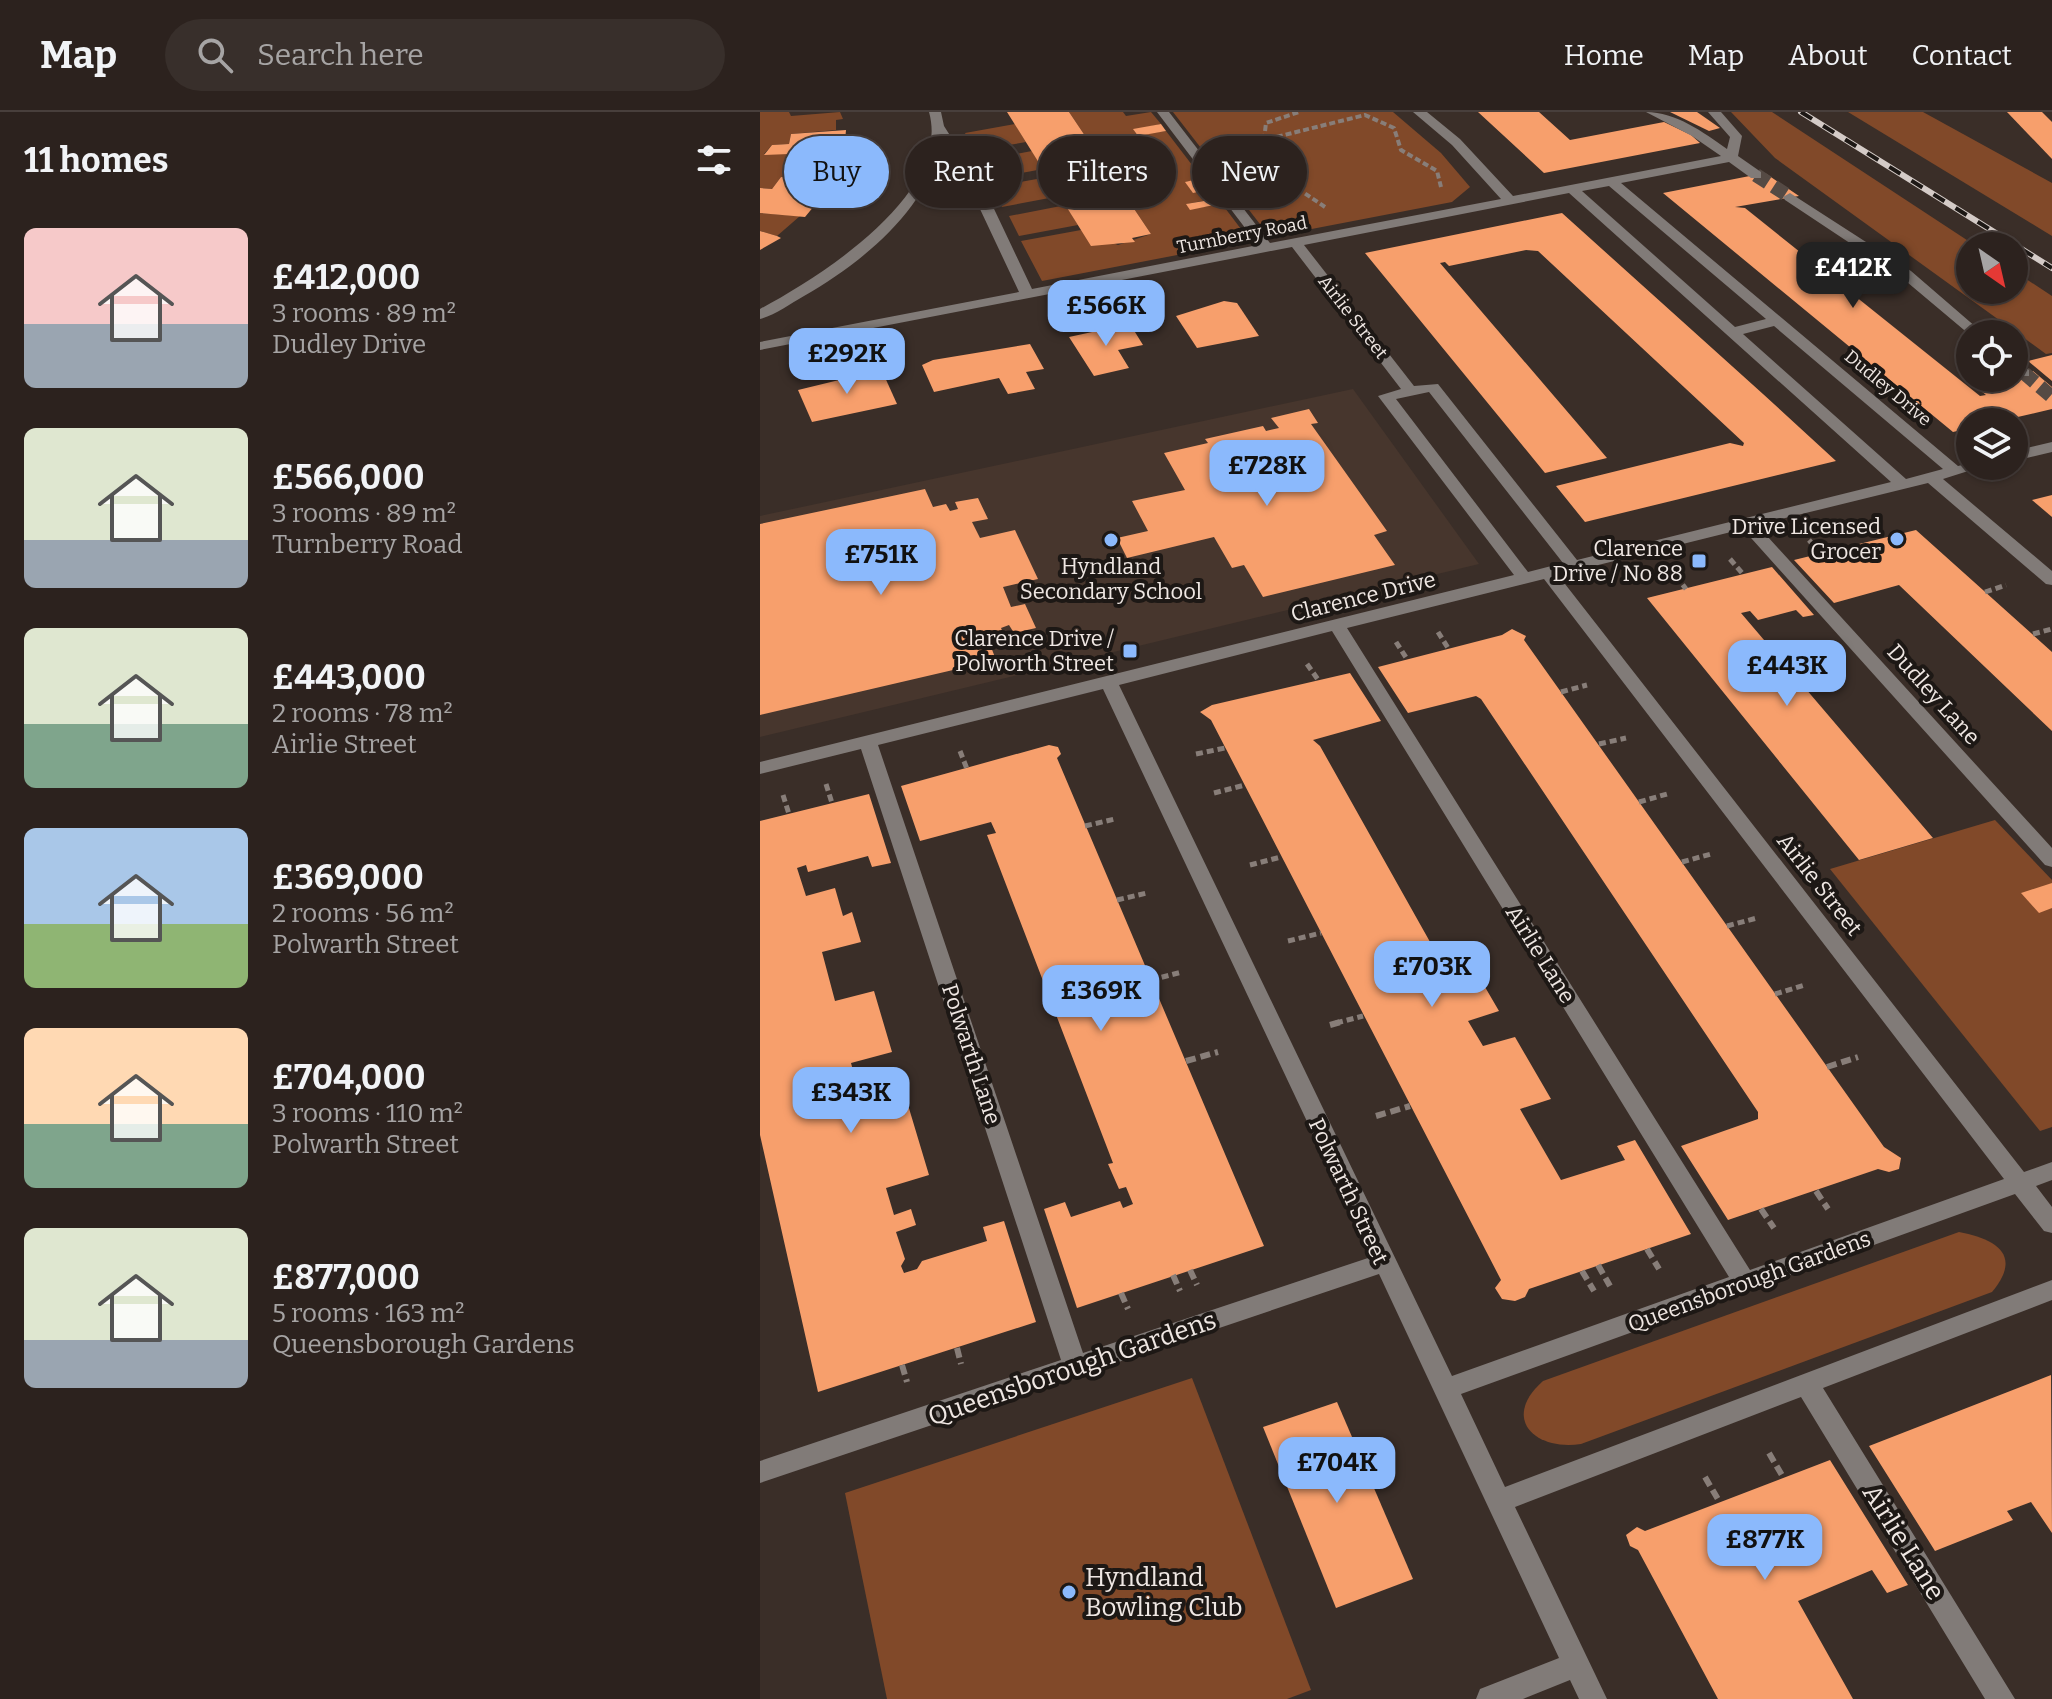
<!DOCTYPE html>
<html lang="en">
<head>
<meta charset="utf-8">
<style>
	body { margin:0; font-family:Bitter,serif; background:#382f2b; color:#f1f3f6; height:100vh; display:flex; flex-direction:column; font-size:30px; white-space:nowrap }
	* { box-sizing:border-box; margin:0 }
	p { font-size:26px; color:#a6a4a4 }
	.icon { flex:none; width:44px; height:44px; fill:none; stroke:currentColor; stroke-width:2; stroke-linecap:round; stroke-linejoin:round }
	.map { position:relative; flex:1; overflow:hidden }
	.side { display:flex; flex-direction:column; background:#2c221e; width:760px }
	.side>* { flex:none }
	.hud { position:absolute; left:24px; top:24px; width:760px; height:72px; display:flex; gap:16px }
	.needle { width:52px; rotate:146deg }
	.tools { position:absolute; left:1196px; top:120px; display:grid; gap:16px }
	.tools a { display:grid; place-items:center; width:72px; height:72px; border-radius:50%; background:#2c221e; box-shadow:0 2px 6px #0004,0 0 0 2px #483f3c; font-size:40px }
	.price { position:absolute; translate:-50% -68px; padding:0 18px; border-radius:16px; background:#8bb9fc; color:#111; font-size:26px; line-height:52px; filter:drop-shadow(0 2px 4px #0008) }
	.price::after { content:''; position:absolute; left:50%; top:48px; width:24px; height:18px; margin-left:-12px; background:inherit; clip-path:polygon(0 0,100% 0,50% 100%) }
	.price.selected { background:#222; color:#fff }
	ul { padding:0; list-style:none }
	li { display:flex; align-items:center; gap:24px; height:200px; padding:0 24px }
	li span { display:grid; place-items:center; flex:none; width:224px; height:160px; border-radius:12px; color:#555 }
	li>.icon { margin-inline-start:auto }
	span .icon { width:96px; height:96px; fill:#fffc; stroke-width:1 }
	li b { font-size:34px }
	h2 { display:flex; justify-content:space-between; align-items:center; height:96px; padding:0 24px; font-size:34px }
	.pill { padding:0 28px; border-radius:36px; background:#2c221e; box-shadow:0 2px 6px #0004,0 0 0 2px #483f3c; font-size:28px; line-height:72px }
	.pill.selected { background:#8bb9fc; color:#111 }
	header { display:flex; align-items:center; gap:48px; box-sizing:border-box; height:112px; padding:0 40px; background:#2c221e; border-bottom:2px solid #483f3c }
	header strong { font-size:38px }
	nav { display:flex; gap:44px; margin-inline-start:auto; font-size:28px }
	.search { width:560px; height:72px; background:#382f2b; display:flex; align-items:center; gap:20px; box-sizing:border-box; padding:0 28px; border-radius:44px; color:#a6a4a4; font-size:30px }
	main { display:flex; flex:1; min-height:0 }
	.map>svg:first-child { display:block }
	.built { fill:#47362d }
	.green { fill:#814929 }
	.building { fill:#f79f6c }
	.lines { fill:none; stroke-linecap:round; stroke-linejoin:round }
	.minor-tunnel { stroke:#554a44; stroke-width:14; stroke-dasharray:14 7; stroke-linecap:butt }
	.path-far2 { stroke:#887e79; stroke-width:4; stroke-dasharray:6 3; stroke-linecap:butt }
	.path-far1 { stroke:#887e79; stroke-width:5; stroke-dasharray:7 4; stroke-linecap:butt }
	.path { stroke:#887e79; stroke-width:6; stroke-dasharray:10 5; stroke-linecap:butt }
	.minor { fill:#817b78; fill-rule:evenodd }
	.rail-casing { stroke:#d4cbc7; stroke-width:6 }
	.rail { stroke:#1d1815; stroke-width:4; stroke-dasharray:13; stroke-linecap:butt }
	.poi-dot { fill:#8bb9fc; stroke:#1d1815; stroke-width:3 }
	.labels { text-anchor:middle; stroke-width:8; stroke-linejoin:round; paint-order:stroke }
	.far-street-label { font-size:18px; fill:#efe7e3; stroke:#1d1815 }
	.poi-label { font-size:22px; fill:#efe7e3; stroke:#1d1815; text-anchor:end }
	.street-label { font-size:22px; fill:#efe7e3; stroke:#1d1815 }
	.near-street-label { font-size:26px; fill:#efe7e3; stroke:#1d1815 }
	.near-poi-label { font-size:26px; fill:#efe7e3; stroke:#1d1815; text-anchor:start }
</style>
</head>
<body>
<header>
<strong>Map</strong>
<div class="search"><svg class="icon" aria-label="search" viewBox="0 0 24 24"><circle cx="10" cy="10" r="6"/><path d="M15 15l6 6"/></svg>Search here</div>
<nav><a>Home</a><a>Map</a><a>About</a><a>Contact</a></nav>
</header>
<main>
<section class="side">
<h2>11 homes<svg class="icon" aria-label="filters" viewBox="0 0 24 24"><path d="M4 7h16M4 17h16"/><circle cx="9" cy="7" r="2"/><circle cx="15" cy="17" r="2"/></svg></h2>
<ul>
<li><span style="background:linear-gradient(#f6c9c9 60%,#9aa5b1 0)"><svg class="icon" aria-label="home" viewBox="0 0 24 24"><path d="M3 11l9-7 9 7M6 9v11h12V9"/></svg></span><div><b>£412,000</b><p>3 rooms · 89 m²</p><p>Dudley Drive</p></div></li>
<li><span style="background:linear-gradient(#dfe7d0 70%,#9aa5b1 0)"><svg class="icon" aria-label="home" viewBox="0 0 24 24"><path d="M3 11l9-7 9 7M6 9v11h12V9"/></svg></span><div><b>£566,000</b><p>3 rooms · 89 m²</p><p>Turnberry Road</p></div></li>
<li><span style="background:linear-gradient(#dfe7d0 60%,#7fa58c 0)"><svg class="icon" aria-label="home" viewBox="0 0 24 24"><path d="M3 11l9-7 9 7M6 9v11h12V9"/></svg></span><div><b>£443,000</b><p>2 rooms · 78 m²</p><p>Airlie Street</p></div></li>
<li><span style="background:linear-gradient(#a9c7e8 60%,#8fb573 0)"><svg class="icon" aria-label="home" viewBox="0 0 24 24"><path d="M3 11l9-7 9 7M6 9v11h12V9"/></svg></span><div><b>£369,000</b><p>2 rooms · 56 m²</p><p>Polwarth Street</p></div></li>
<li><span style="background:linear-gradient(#ffd9b3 60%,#7fa58c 0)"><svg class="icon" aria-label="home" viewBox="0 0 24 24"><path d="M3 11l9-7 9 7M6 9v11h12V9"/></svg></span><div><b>£704,000</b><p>3 rooms · 110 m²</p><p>Polwarth Street</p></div></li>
<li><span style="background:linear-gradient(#dfe7d0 70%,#9aa5b1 0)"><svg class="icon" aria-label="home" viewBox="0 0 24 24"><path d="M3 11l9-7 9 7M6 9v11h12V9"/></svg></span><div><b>£877,000</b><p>5 rooms · 163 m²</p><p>Queensborough Gardens</p></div></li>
</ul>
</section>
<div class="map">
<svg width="1292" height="1587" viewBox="0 0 1292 1587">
	<rect width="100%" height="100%" fill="#3a2e28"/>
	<polygon class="built" points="593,277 719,452 0,625 0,404"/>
	<g class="green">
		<polygon points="0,0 29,0 31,4 80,0 83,7 76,8 76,18 31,22 29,32 12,33 4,42 28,42 27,53 77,50 69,70 21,65 12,77 0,76"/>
		<polygon points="309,0 363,0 366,4 391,0 401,12 374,18 377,23 406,19 442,66 426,70 433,80 451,77 457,86 427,92 430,97 462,92 490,129 282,169 261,129 321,118 358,133 391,122"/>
		<polygon points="413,0 633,0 681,41 710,75 692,90 510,125"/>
		<polygon points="971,0 1012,0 1216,134 1210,134 1210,178 1254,178 1254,159 1292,184 1292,241 1286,242 1015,46"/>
		<polygon points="1088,0 1163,0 1292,71 1292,124"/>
		<polygon points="255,12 266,30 214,39 205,21"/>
		<polygon points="272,39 283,57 228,67 219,49"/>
		<polygon points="288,65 300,84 242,95 232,75"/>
		<polygon points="306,93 318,113 259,124 249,104"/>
		<polygon points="0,101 40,104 17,124 0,119"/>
		<polygon points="1235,708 1292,768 1292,1015 1280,1019 1070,757"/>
		<path d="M 1199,1120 C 1236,1127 1263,1143 1232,1180 L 821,1332 C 774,1339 741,1306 783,1269 Z"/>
		<polygon points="432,1266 551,1578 527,1587 127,1587 85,1381"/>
	</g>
	<g class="building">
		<polygon points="247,0 309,0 391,122 372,126 375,130 331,134"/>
		<polygon points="718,0 779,0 810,28 904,10 931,23 940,31 784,61"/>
		<polygon points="910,0 937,0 960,16 949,19"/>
		<polygon points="1247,0 1282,0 1292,10 1292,47"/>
		<polygon points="401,12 406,19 378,24 373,17"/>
		<polygon points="86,18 83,50 27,54 29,42 4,43 12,33 29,32 31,22"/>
		<polygon points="1005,61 1039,84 975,95 985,96 1220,284 1226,283 1214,273 1273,259 1292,275 1292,297 1236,310 1210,310 1210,316 1193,320 903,81"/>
		<polygon points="21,65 69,70 74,70 45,105 0,101 0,76 12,77"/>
		<polygon points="442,66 451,77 433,81 425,70"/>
		<polygon points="450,88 454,93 430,98 426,92"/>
		<polygon points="802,101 1003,282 1076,349 825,410 796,374 970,331 983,334 984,331 778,139 766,138 689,154 685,150 680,151 847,346 785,361 605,141"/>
		<polygon points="0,119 17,124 21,126 0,138"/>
		<polygon points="464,189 477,191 499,224 437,236 416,204"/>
		<polygon points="357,211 370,212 383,233 358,238 369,256 334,264 309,225 346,217"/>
		<polygon points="270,232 284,257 266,260 275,277 248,282 239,266 174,280 162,253 173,248"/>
		<polygon points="1292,243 1292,269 1268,249"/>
		<polygon points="112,260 123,261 137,292 52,310 38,278"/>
		<polygon points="549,297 558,311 551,312 627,419 614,423 635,453 503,485 484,453 472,456 454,425 367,446 357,426 388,419 372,389 425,378 404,341 448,331 445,327 503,314 506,319 519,316 511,306"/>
		<polygon points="165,377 173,395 186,392 190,399 198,397 195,390 218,386 228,407 212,410 220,426 255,418 278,467 243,475 251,495 265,492 276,516 254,521 249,513 241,516 244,523 228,527 236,548 0,603 0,412"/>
		<polygon points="1292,383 1292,405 1272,388"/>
		<polygon points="1156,418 1292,540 1292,619 1139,473 1074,491 1034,448"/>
		<polygon points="1012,455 1054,503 1043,505 1036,498 998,508 990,499 981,501 1173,726 1099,748 887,486"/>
		<polygon points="752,517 766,524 764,528 1124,1035 1141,1046 1139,1057 1129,1060 1118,1057 968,1108 921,1034 998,1007 998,1000 721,587 716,584 648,601 618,555 742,523"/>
		<polygon points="590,561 621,609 553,628 560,634 674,837 668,838 674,849 704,839 739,899 708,909 723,934 755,925 791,987 760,997 801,1068 865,1048 857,1034 875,1028 931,1122 769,1177 765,1185 755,1189 742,1187 735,1176 741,1168 451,608 440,600 452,593"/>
		<polygon points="289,633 298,635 301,642 297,646 504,1134 317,1196 284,1097 305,1090 311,1105 360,1089 363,1096 373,1092 366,1075 359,1077 348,1052 353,1051 227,723 236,721 231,710 160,729 141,674"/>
		<polygon points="109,682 131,751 112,755 108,744 48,760 46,753 37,756 46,784 75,776 83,804 92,800 101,830 62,840 75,889 114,879 132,940 91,951 106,1006 148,993 169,1063 126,1076 134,1103 151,1097 156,1113 136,1120 145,1147 141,1154 144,1161 157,1157 162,1149 227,1129 223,1115 244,1109 276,1210 58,1280 0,1023 0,709"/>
		<polygon points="1292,771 1292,796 1279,801 1261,781"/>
		<polygon points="1291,1263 1292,1421 1271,1390 1247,1399 1253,1408 1175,1439 1109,1334"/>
		<polygon points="577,1290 653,1467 576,1496 503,1315"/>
		<polygon points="1070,1348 1148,1473 1127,1481 1112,1458 1038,1489 1093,1587 958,1587 878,1438 870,1434 866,1423 877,1415 885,1419"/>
	</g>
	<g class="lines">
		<g class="minor-tunnel">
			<polyline points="996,63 1030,85"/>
			<polyline points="1264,261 1292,285"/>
		</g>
		<g class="path-far2">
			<polyline points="504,28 506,11 539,0"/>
			<polyline points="565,95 531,72 532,64 504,28 605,3 634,16 641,38 677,59 681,75"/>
		</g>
		<g class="path-far1">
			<polyline points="1049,428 1061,442"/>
			<polyline points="970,447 983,462"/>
			<polyline points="916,464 926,477"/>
			<polyline points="1225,480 1246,473"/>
			<polyline points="678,520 688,536"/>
			<polyline points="1273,522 1292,517"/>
			<polyline points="636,530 647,547"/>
			<polyline points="547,552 559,569"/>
			<polyline points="801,580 827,573"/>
			<polyline points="839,632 866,626"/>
			<polyline points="200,639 207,657"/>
			<polyline points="436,642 465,636"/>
			<polyline points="66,672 72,691"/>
			<polyline points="454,681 485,673"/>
			<polyline points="23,683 29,702"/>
			<polyline points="879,690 907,682"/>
			<polyline points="325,714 355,707"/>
			<polyline points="922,750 951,742"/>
			<polyline points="490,753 521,745"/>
			<polyline points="357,788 387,781"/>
			<polyline points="967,814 997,806"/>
			<polyline points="528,829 561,821"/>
			<polyline points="391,868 422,860"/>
			<polyline points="1015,882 1045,873"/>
			<polyline points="576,911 603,904"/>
		</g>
		<g class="path">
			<polyline points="570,913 584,909"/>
			<polyline points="426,949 458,940"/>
			<polyline points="1067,955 1098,945"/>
			<polyline points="616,1004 650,994"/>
			<polyline points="1056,1079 1068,1097"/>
			<polyline points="1001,1097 1014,1116"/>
			<polyline points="887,1137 899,1157"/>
			<polyline points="838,1153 850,1174"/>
			<polyline points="430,1158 437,1173"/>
			<polyline points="822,1159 834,1179"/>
			<polyline points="413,1163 420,1179"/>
			<polyline points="361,1181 368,1197"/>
			<polyline points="197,1236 201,1252"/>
			<polyline points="142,1253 147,1270"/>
			<polyline points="1009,1341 1023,1365"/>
			<polyline points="945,1365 959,1389"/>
		</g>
		<g class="minor">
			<path d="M 169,0 L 181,0 L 184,14 L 226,80 L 272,177 L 498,133 L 397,0 L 409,0 L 510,131 L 741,87 L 692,33 L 653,0 L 667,0 L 700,27 L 753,84 L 961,44 L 932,24 L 886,0 C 916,0 943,20 967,37 L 970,25 L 948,0 L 961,0 L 982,24 L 978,44 L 1001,60 L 1001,66 L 991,66 L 969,50 L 861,71 L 1198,354 L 1210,351 L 1210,354 L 1224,354 L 1183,367 L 1292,459 L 1292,473 L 1286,472 L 1168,371 L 997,413 L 1292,736 L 1292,755 L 1285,753 L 983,417 L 798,463 L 1264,1060 L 1292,1050 L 1292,1068 L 1276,1074 L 1292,1095 L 1292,1121 L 1284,1119 L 1255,1082 L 701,1282 L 745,1375 L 1292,1168 L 1292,1188 L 1063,1276 L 1255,1587 L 1225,1587 L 1041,1285 L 755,1395 L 847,1587 L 819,1587 L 810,1568 L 763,1587 L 716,1587 L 720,1577 L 799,1546 L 619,1162 L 0,1371 L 0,1349 L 301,1248 L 101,637 L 0,662 L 0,650 L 754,463 L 618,284 L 641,277 L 532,135 L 0,238 L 0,230 L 259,180 L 212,80 L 183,31 C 164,100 103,150 44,184 C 30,192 15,203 0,207 L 0,197 C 60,165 192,82 169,0 ZM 849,74 L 1006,207 L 975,215 L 822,79 ZM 809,81 L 1131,370 L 817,448 L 678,272 L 654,274 L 544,133 ZM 1014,214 L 1183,357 L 1146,367 L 983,222 ZM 669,280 L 803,451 L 768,460 L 636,287 ZM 784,467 L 1244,1067 L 990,1158 L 587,516 ZM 572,519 L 969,1165 L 692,1264 L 359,573 ZM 343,577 L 611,1145 L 323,1241 L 118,633 Z"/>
			<polygon points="1030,81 1151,159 1224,222 1210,223 1141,165 1025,88 1023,85"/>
			<polygon points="1254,249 1269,258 1269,264 1259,264 1254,260"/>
			<polygon points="1292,330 1292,340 1254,349 1254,339"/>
		</g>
		<g class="rail-casing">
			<polyline id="rail" points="1041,0 1292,156"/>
		</g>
		<use href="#rail" class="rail"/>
	</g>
	<g class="poi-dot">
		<circle cx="1137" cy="427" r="8"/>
		<circle cx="351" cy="428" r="8"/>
		<rect x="931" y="441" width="16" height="16" rx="4"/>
		<rect x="362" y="531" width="16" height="16" rx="4"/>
		<circle cx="309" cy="1480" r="8"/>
	</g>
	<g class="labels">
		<g class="far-street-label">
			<text transform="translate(482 123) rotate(-11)" y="6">Turnberry Road</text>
			<text transform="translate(593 205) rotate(52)" y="6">Airlie Street</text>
			<text transform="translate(1128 276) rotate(40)" y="6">Dudley Drive</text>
		</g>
		<g class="poi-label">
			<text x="1121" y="422">Drive Licensed<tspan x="1121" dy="25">Grocer</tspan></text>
			<text x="923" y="444">Clarence<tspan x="923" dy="25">Drive / No 88</tspan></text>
			<text x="351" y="462" text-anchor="middle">Hyndland<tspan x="351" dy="25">Secondary School</tspan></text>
			<text x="354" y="534">Clarence Drive /<tspan x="354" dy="25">Polworth Street</tspan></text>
		</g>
		<g class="street-label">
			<text transform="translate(603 484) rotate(-14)" y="8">Clarence Drive</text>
			<text transform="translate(1174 582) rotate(48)" y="8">Dudley Lane</text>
			<text transform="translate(1060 772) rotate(52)" y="8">Airlie Street</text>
			<text transform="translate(781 842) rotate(58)" y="8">Airlie Lane</text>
			<text transform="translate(212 942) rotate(72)" y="8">Polwarth Lane</text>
			<text transform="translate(589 1079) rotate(65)" y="8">Polwarth Street</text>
			<text transform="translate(989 1169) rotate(-20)" y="8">Queensborough Gardens</text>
		</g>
		<g class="near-street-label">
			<text transform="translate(312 1256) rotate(-19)" y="9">Queensborough Gardens</text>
			<text transform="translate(1144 1430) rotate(58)" y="9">Airlie Lane</text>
		</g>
		<g class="near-poi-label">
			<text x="325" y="1474">Hyndland<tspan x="325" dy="30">Bowling Club</tspan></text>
		</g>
	</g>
</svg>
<div class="tools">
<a><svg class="needle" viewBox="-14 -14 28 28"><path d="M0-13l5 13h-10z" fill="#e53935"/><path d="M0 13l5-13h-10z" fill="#a6a4a4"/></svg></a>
<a><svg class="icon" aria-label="locate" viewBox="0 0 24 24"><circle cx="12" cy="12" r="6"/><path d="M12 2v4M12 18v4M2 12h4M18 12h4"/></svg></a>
<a><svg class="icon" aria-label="layers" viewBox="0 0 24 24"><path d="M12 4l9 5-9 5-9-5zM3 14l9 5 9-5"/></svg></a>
</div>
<b class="price selected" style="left:1093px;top:198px">£412K</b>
<b class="price" style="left:346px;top:236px">£566K</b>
<b class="price" style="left:87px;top:284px">£292K</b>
<b class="price" style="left:507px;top:396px">£728K</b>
<b class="price" style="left:121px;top:485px">£751K</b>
<b class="price" style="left:1027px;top:596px">£443K</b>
<b class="price" style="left:672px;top:897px">£703K</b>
<b class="price" style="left:341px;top:921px">£369K</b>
<b class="price" style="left:91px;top:1023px">£343K</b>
<b class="price" style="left:577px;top:1393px">£704K</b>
<b class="price" style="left:1005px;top:1470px">£877K</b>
<div class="hud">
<a class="pill selected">Buy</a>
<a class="pill">Rent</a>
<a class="pill">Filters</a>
<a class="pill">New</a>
</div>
</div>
</main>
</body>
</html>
